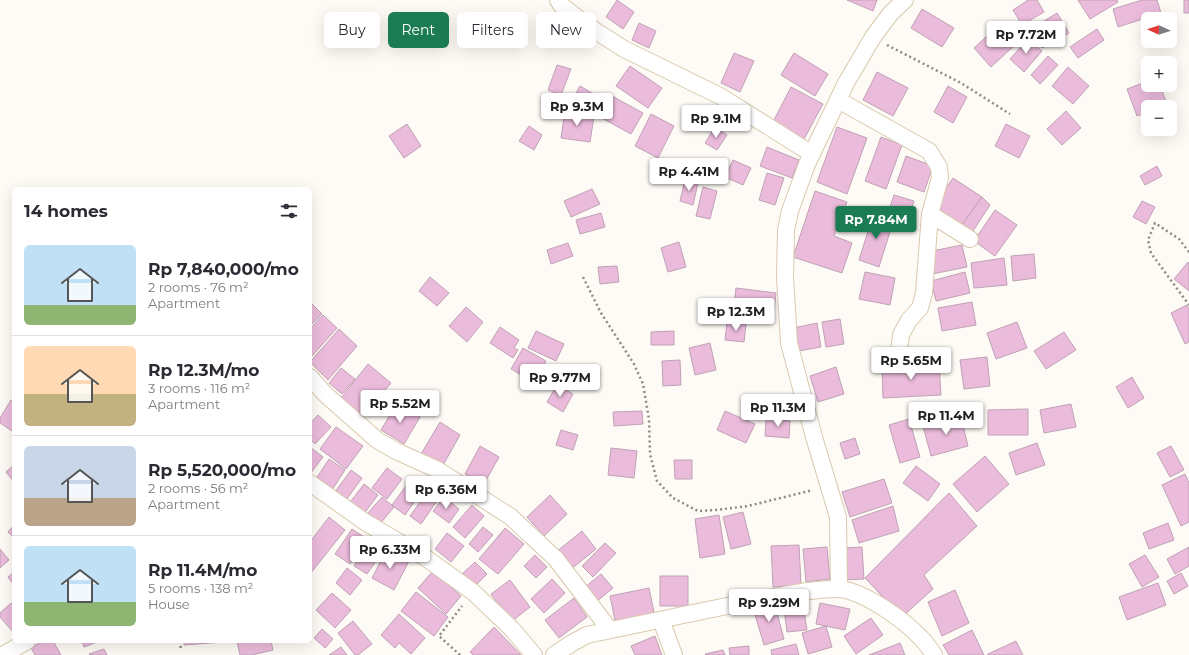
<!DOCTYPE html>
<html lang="en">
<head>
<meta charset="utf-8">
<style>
	body { margin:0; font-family:Montserrat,sans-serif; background:#f2f2f3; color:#2b2b33; height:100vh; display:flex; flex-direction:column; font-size:15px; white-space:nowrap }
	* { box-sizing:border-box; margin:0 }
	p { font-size:13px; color:#7c7c81 }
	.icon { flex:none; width:22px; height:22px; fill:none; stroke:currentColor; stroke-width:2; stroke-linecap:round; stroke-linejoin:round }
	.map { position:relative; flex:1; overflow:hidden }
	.panel { position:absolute; left:12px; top:187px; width:300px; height:456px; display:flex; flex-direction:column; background:#fff; border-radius:6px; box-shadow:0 4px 16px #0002 }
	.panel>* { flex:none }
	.hud { position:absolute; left:324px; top:12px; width:380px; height:36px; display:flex; gap:8px }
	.needle { width:26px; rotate:273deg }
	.tools { position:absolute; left:1141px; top:12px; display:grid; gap:8px }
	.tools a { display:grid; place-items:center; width:36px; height:36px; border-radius:6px; background:#fff; box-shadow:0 4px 16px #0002; font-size:20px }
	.price { position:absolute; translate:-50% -34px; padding:0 9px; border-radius:4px; background:#fff; color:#222; font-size:13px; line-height:26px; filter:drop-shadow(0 1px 2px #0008) }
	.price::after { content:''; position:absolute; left:50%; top:24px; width:12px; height:9px; margin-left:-6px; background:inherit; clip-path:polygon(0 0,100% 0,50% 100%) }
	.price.selected { background:#1b7b52; color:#fff }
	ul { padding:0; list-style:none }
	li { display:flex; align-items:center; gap:12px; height:100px; padding:0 12px }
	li+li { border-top:1px solid #e1e1e2 }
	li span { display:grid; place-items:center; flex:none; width:112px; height:80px; border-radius:6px; color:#555 }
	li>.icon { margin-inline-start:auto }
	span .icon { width:48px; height:48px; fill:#fffc; stroke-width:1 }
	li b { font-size:17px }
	h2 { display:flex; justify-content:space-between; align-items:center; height:48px; padding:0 12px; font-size:17px }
	.tag { padding:0 14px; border-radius:6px; background:#fff; box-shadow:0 4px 16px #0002; font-size:14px; line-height:36px }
	.tag.selected { background:#1b7b52; color:#fff }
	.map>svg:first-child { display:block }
	.building { fill:#ebbbdb; stroke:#bfa2b5 }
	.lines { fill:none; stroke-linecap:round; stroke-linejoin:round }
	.minor-casing { stroke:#d9c9ad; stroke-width:18 }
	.path { stroke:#8e8981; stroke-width:2.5; stroke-dasharray:2 3; stroke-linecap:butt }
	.minor { stroke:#fff; stroke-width:16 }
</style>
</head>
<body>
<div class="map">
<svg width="1189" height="655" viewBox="0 0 1189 655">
	<rect width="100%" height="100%" fill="#fefaf5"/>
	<g class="building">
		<polygon points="617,0 634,12 623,29 606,17"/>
		<polygon points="847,0 877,0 873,11"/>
		<polygon points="1028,0 1037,0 1044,12 1022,25 1013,10"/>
		<polygon points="1078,0 1117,0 1118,2 1090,19"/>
		<polygon points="1142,0 1157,0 1161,13 1118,27 1113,9"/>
		<rect x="1184" y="0" width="5" height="13"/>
		<polygon points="922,9 954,28 942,47 911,28"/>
		<polygon points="1057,13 1069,33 1042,48 1031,29"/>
		<polygon points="639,23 656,31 649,48 632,40"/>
		<polygon points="999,25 1016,44 991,67 974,48"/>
		<polygon points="1097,29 1104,40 1078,58 1070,47"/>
		<polygon points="1028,39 1042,51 1024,72 1010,59"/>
		<polygon points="734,53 754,61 740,92 721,83"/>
		<polygon points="794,53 828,74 815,96 781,75"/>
		<polygon points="1048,56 1058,65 1040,84 1031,75"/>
		<polygon points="557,65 571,69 561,95 548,90"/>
		<polygon points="630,66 662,88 648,108 616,86"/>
		<polygon points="1068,67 1089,86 1073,104 1052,86"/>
		<polygon points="877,72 908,88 893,116 863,100"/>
		<polygon points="1148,81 1148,85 1160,85 1167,104 1160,107 1148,107 1148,112 1137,116 1127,89"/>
		<polygon points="580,86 597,96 590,109 573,99"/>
		<polygon points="948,86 967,97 953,123 934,112"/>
		<polygon points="791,87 823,104 804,139 773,122"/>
		<polygon points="612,96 643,113 631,134 600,117"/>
		<polygon points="565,111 594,116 590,142 561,138"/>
		<polygon points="1066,111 1081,128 1062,145 1047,129"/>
		<polygon points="651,114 674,126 658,158 635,146"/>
		<polygon points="407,124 421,146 404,158 389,136"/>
		<polygon points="1006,124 1030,136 1019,158 995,146"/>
		<polygon points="529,126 542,135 534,150 519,141"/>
		<polygon points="715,127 727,135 717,150 705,143"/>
		<polygon points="837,127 867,138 847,194 817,182"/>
		<polygon points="881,137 902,145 886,189 865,181"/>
		<polygon points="767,147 799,160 792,178 760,166"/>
		<polygon points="906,156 933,166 924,192 897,182"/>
		<polygon points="733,160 751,168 743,185 725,177"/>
		<polygon points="1157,166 1162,176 1145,185 1140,176"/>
		<polygon points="767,173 784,178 775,205 759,200"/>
		<polygon points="953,178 982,197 962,225 933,207"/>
		<polygon points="685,180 698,183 693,205 680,201"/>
		<polygon points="703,187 717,191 710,219 696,216"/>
		<polygon points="592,189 600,204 571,217 564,201"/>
		<polygon points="815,191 847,202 834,236 852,243 842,273 793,257"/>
		<polygon points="894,195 914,201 909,217 889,210"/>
		<polygon points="982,197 990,205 971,234 962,225"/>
		<polygon points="1142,201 1155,207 1146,224 1133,217"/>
		<polygon points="995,210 1017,225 995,256 974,241"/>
		<polygon points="874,212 894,219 879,267 859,260"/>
		<polygon points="601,213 605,227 580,234 576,220"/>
		<polygon points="679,242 686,267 668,272 661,248"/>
		<polygon points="568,243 573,256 551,264 547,250"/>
		<polygon points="962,245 967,267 932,274 927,252"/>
		<polygon points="1034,254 1036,278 1013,281 1011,256"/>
		<polygon points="1004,258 1007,285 974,288 971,263"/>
		<polygon points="1188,262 1189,263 1189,291 1174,279"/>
		<polygon points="617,266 619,282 600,284 598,267"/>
		<polygon points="865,272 895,278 890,305 859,299"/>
		<polygon points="965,272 970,293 936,301 931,281"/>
		<polygon points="430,277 449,293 437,306 419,291"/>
		<polygon points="736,288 776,293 773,320 733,315"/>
		<polygon points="310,302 322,314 310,326"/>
		<polygon points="972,302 976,325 942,331 938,308"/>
		<polygon points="1187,305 1189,310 1189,342 1185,344 1171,313"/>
		<polygon points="466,307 483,322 467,342 449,326"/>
		<polygon points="323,315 337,328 312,356 310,354 310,329"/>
		<polygon points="840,319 844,344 826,347 822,322"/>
		<polygon points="727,322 746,324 744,342 725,340"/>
		<polygon points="1017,322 1027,348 996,359 987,333"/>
		<polygon points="817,323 821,347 793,352 789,329"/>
		<polygon points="500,327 519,340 514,348 518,350 513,358 490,343"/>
		<polygon points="339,329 357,346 328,380 310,362"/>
		<polygon points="536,331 564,344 556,361 528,348"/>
		<polygon points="674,331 674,345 651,345 651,332"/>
		<polygon points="1064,332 1076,350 1046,369 1034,351"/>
		<polygon points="710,343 716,370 695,375 689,348"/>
		<polygon points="523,348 546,361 534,382 511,369"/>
		<polygon points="987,357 990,386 964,389 960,360"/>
		<polygon points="680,360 681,385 663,386 662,361"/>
		<polygon points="368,364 391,383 363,417 341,398"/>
		<polygon points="939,364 941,395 883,398 882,367"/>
		<polygon points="836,367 844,394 818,402 810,376"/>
		<polygon points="341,368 355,379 342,394 329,383"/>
		<polygon points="1132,377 1144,398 1128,408 1116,387"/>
		<polygon points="557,385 573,394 563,412 547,402"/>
		<polygon points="789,396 790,409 764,411 762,398"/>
		<polygon points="11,400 14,402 14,428 12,431 0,423 0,418"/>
		<polygon points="397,403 420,417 404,444 381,430"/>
		<polygon points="1071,404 1076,427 1044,433 1040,410"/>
		<polygon points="1028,409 1028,435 988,435 988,410"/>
		<polygon points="642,411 643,424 614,426 613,412"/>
		<polygon points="725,411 755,424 746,443 717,430"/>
		<polygon points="318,415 331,427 315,444 310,439 310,423"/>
		<polygon points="961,417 968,446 931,456 923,426"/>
		<polygon points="766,419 790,421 789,438 765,436"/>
		<polygon points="909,419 920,457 900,463 889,425"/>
		<polygon points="440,422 460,435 442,467 421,454"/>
		<polygon points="336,427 363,446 346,469 320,449"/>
		<polygon points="561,430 578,435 573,450 556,445"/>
		<polygon points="855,438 860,454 845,459 840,443"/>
		<polygon points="1037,443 1045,465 1016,475 1009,453"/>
		<polygon points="480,446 499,457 484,484 465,474"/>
		<polygon points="1171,446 1184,470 1170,477 1157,453"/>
		<polygon points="310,447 323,457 310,474"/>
		<polygon points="611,448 637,451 634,478 608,475"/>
		<polygon points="985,456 1009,484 977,512 953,484"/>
		<polygon points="329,459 345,470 330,493 314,482"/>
		<polygon points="674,460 692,460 692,479 675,479"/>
		<polygon points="14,465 14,482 6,472"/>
		<polygon points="916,466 940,484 928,501 903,483"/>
		<polygon points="387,468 402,479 387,499 372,488"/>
		<polygon points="351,470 362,478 346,500 335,492"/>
		<polygon points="1185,474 1189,483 1189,522 1181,526 1162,485"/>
		<polygon points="411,479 424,488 405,515 392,505"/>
		<polygon points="884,479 892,503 850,517 842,492"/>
		<polygon points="364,484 378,495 363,515 348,505"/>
		<polygon points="428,491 439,498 421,524 410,516"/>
		<polygon points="949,493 977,526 924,575 933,589 902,617 865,578"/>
		<polygon points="550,495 567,514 544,536 527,517"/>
		<polygon points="382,497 394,507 379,525 367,514"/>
		<polygon points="444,497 459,509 449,523 433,511"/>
		<polygon points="472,505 484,516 465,538 453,527"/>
		<polygon points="893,506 899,531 859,543 852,520"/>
		<polygon points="743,512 751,544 731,549 723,517"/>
		<polygon points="719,515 725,554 700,558 695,519"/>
		<polygon points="329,517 345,530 310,574 310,542"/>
		<polygon points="1168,523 1174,540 1149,549 1143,533"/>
		<polygon points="14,525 14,538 8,532"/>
		<polygon points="483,527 493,535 478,552 469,544"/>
		<polygon points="505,528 524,544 498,574 479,559"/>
		<polygon points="352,529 367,539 350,564 335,554"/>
		<polygon points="582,531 596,549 570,570 556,552"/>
		<polygon points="447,533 464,546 451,562 435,549"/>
		<polygon points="371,540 384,549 367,574 354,566"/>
		<polygon points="605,543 616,553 593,577 582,566"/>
		<polygon points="799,545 801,585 773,587 771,546"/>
		<polygon points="827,547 830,579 806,582 803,549"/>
		<polygon points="862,547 864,579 843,580 842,548"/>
		<polygon points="1189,547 1189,566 1175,574 1167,559"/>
		<polygon points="0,549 9,560 0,568"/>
		<polygon points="387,549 409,561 394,590 372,578"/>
		<polygon points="535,555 547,567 536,578 524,566"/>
		<polygon points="1145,555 1159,577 1142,587 1129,564"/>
		<polygon points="475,562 487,574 475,586 462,574"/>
		<polygon points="347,568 362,580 350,595 336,583"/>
		<polygon points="433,571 461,596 446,614 418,588"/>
		<polygon points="14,572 14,585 8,577"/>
		<polygon points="1181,573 1188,586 1174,594 1167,581"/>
		<polygon points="601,574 613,588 596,602 584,588"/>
		<rect x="660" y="576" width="28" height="30"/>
		<polygon points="552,579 565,593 544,613 531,599"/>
		<polygon points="510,580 530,607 511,622 491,594"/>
		<polygon points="1158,583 1166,605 1127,620 1119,597"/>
		<polygon points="649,588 655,617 616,625 610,596"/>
		<polygon points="955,590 969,623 942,636 928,602"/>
		<polygon points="416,592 448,617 434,636 401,611"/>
		<polygon points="332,593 351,610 335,628 316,610"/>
		<polygon points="574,598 587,617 559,638 545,620"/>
		<polygon points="802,598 807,630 787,632 783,600"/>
		<polygon points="774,602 784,639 764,645 753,608"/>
		<polygon points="11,603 14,606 14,633 0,617 0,613"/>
		<polygon points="820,603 850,609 845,630 816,624"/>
		<polygon points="399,614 425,638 411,654 399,643 395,648 381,635"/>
		<polygon points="871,618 883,635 856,654 844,636"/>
		<polygon points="353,621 372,644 358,655 355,655 338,633"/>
		<polygon points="826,626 832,647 808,654 802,633"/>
		<polygon points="494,627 521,655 473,655 470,652"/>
		<polygon points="322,629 333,639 325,648 314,638"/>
		<polygon points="972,630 984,655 949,655 943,645"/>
		<polygon points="655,636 662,655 635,655 631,646"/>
		<polygon points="43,641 53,641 61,655 35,655 31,648"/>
		<polygon points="82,641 100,641 84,647"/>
		<polygon points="184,641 224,641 224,642 184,645"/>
		<polygon points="237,641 271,641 273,650 252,655 240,655"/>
		<polygon points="1016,641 1023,655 988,655 988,654"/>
		<polygon points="900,643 905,655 869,655"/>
		<polygon points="796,644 799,655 772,655 771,650"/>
		<polygon points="749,646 749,655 730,655 729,648"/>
		<polygon points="341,647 347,655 329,655"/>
		<polygon points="104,649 107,655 90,655 89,654"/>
		<polygon points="723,650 725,655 706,655 705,654"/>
	</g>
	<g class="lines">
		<g class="minor-casing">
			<g id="minor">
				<polyline points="558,0 561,5 588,26 624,49 720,96 812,154"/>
				<polyline points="838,100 929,151 939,167 940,178 930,214 924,293 920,308 909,320 901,335 898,357"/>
				<polyline points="930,214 970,239"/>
				<polyline points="310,377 325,394 377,440 396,451 438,470 511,517 556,559 610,630"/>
				<polyline points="310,483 365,522 426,558 473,592 512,629 534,655"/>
				<polyline points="839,589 838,517 814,437 789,343 785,277 786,230 790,211 807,164 846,83 873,37 891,13 905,0"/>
				<polyline points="661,620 674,655"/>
				<polyline points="3,655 27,641"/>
				<path d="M 554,655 L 572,643 L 587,635 C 646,623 704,610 763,599 C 787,595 814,588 839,589 C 864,591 904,620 921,638 C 926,643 930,649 934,655"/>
			</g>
		</g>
		<g class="path">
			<polyline points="887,45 961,83 1010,114"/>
			<polyline points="1189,252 1179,239 1155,223 1148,240 1151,253 1189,305"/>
			<polyline points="583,277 601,313 634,364 643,384 649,419 650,454 657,481 673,498 698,511 716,510 748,506 813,490"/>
			<polyline points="180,641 181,650"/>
			<polyline points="460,655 439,636 462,606"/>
		</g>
		<use href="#minor" class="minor"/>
	</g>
</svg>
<div class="tools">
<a><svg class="needle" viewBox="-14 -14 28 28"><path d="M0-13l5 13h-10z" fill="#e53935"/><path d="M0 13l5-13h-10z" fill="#7c7c81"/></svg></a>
<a>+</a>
<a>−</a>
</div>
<b class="price" style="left:1026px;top:55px">Rp 7.72M</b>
<b class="price" style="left:577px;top:127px">Rp 9.3M</b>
<b class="price" style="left:716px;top:139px">Rp 9.1M</b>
<b class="price" style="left:689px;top:192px">Rp 4.41M</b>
<b class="price selected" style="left:876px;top:240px">Rp 7.84M</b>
<b class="price" style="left:736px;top:332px">Rp 12.3M</b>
<b class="price" style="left:911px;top:381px">Rp 5.65M</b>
<b class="price" style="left:560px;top:398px">Rp 9.77M</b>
<b class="price" style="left:400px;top:424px">Rp 5.52M</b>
<b class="price" style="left:778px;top:428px">Rp 11.3M</b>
<b class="price" style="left:946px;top:436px">Rp 11.4M</b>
<b class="price" style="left:446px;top:510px">Rp 6.36M</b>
<b class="price" style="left:390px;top:570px">Rp 6.33M</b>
<b class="price" style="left:769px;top:623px">Rp 9.29M</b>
<div class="hud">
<a class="tag">Buy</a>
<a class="tag selected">Rent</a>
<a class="tag">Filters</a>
<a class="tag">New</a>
</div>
<section class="panel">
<h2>14 homes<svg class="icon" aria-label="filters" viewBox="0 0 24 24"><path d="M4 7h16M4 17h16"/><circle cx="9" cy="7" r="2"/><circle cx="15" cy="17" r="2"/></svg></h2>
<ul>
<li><span style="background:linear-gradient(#bfe0f5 75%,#8fb573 0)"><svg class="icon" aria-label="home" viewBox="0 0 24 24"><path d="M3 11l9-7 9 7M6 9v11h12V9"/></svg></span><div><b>Rp 7,840,000/mo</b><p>2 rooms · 76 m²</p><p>Apartment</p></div></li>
<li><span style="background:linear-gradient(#ffd9b3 60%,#c2b280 0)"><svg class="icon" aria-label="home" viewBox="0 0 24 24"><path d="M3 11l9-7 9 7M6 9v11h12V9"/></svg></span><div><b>Rp 12.3M/mo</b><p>3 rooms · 116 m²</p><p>Apartment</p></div></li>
<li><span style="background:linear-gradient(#c9d6e8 65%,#b9a48a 0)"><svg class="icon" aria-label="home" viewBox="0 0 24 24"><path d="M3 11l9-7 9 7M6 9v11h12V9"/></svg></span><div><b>Rp 5,520,000/mo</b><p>2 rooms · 56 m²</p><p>Apartment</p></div></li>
<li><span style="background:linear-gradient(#bfe0f5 70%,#8fb573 0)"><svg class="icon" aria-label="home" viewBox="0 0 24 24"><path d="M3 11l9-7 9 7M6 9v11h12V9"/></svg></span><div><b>Rp 11.4M/mo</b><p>5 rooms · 138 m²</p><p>House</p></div></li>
</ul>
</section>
</div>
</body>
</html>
